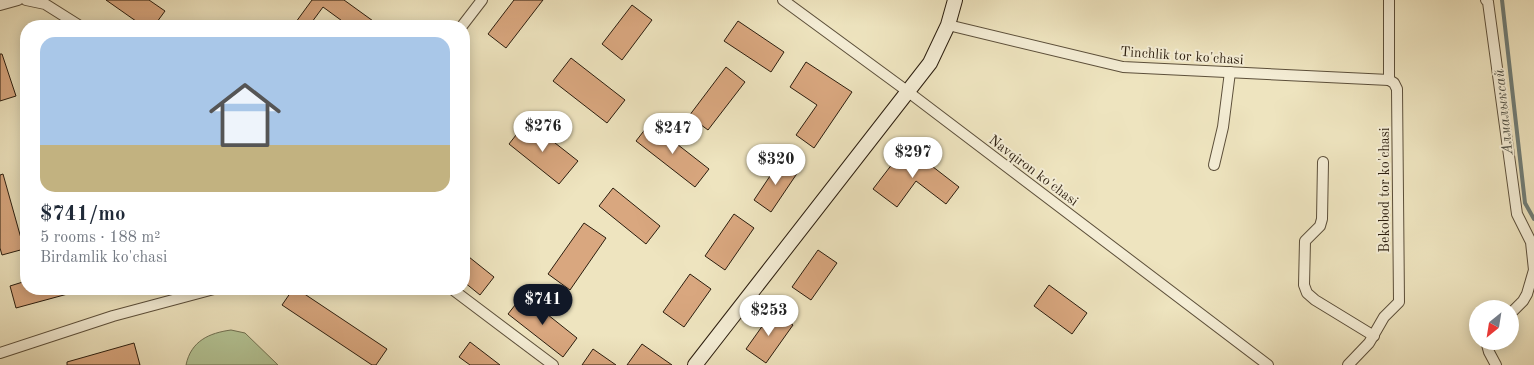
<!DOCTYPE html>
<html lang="en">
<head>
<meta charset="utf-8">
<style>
	body { margin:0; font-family:"Old Standard TT",serif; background:#f6f6f7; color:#1f2937; height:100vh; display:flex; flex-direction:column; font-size:19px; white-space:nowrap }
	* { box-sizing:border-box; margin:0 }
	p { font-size:16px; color:#747a83 }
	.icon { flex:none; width:28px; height:28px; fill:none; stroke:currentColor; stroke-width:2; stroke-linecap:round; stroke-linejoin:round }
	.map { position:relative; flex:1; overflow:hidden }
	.details { position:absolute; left:20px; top:20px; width:450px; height:275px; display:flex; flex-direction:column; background:#fff; border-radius:20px; box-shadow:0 2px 12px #0003 }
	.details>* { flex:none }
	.needle { width:32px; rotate:210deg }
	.controls { position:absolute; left:1469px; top:300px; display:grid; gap:10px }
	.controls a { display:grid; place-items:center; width:50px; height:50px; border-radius:50%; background:#fff; box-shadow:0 2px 12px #0003; font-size:25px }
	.price { position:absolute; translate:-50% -42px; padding:0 11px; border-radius:18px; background:#fff; color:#222; font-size:16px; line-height:32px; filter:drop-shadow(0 1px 2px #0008) }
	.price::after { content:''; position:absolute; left:50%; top:30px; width:15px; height:11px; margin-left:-8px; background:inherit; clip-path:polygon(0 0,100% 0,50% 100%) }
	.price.on { background:#111827; color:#fff }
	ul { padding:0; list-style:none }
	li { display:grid; align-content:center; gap:10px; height:265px; padding:0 20px }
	li span { display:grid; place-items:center; height:155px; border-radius:15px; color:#555 }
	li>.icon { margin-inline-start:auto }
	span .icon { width:90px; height:90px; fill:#fffc; stroke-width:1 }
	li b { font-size:21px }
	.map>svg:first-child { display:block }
	.green { fill:#b4c596; stroke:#707152 }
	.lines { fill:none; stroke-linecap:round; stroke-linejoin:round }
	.stream { stroke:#6f7c76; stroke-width:4 }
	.building { fill:#d9a77f; stroke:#2b1d0e }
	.street-casing { stroke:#5c4f3a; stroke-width:12 }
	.secondary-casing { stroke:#2b1d0e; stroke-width:16 }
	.street { stroke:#f4edd5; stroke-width:10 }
	.secondary { stroke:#f4edd5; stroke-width:14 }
	.labels { text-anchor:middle; stroke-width:4; stroke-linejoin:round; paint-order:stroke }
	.street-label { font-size:14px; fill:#2b1d0e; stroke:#f4edd5 }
	.water-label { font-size:15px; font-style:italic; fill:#4d4d42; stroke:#f4edd5 }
</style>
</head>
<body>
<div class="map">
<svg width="1534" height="365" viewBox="0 0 1534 365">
	<rect width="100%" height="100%" fill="#eee4bf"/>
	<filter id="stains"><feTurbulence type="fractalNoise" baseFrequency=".004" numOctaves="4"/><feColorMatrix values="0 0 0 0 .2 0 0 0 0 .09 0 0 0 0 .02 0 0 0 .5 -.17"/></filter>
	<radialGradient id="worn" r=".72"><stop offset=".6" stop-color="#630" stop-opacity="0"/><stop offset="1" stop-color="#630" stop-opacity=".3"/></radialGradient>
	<path class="green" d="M 231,330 L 245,333 L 278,365 L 186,365 C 191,341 209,333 231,330 Z"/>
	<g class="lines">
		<polyline class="stream" points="1502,0 1525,203 1534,219"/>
	</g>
	<g class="building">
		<polygon points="106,0 149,0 165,11 154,26 143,26"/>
		<polygon points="312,0 344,0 380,26 349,26 323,7 309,26 293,26"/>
		<polygon points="514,0 543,0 506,48 488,34"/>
		<polygon points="632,5 652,20 622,60 602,44"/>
		<polygon points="738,21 784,52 771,72 724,41"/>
		<polygon points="0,54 2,54 16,96 0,101"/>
		<polygon points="571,58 625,100 607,123 553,81"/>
		<polygon points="806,62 852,92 814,148 796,135 817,105 790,87"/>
		<polygon points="726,67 745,82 708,130 689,116"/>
		<polygon points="527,121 578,161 559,184 509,144"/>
		<polygon points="650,123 709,169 695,187 636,141"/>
		<polygon points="906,146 959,187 946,204 916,181 897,207 873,189"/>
		<polygon points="780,161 798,172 771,212 754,200"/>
		<polygon points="3,174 24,249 2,255 0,248 0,175"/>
		<polygon points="613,188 660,226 646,244 599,206"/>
		<polygon points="734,214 754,228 725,270 705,256"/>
		<polygon points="584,223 606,238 570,290 548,274"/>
		<polygon points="818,250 837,263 811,300 792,287"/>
		<polygon points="464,253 494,277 480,295 464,282"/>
		<polygon points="690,274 711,289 684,327 663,312"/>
		<polygon points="26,281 26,289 74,289 75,292 16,308 10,286"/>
		<polygon points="1049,285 1087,313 1072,334 1034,306"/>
		<polygon points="293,289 297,289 387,349 376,365 372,365 282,305"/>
		<polygon points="523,295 577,338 563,357 508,314"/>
		<polygon points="773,311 793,325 766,363 746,349"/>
		<polygon points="470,342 500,365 470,365 459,357"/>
		<polygon points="134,343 140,365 67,365 67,362"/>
		<polygon points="642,344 672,365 627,365"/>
		<polygon points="593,349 616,365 582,365"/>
	</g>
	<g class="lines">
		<g class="street-casing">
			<g id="street">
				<polyline points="26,0 45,4 80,26"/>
				<polyline points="783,0 907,91 1268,365"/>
				<polyline points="1486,0 1488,2 1517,214 1531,242 1534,270 1527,294 1523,301 1510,314"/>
				<polyline points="0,5 18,0"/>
				<polyline points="948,25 1123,67 1389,80"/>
				<polyline points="462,26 482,0"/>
				<polyline points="1323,162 1322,219 1320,226 1305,241 1304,285 1307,293 1315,300 1374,336"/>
				<polyline points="1214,165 1223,127 1230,72"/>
				<polyline points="452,289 553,365"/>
				<polyline points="1486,341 1489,352 1496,365"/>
				<polyline points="0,353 113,316 214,289"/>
				<polyline points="1348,365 1369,343 1384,317 1399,302 1397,89 1394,83 1389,80 1389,0"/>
			</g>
		</g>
		<g class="secondary-casing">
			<polyline id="secondary" points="695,365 930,63 948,25 955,0"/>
		</g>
		<use href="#street" class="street"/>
		<use href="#secondary" class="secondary"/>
	</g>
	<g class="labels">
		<g class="street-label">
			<text transform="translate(1182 55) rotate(4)" y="5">Tinchlik tor ko'chasi</text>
			<text transform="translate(1034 170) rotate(37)" y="5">Navqiron ko'chasi</text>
			<text transform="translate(1384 190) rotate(-90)" y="5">Bekobod tor ko'chasi</text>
		</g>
		<g class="water-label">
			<text transform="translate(1503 112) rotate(-96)" y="5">Алмалыксай</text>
		</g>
	</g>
	<rect width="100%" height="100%" filter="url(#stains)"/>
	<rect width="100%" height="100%" fill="url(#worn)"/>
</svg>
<div class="controls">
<a><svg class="needle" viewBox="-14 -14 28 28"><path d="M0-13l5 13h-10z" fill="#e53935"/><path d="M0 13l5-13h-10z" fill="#747a83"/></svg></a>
</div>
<b class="price" style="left:543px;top:153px">$276</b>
<b class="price" style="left:673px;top:155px">$247</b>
<b class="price" style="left:913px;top:179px">$297</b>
<b class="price" style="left:776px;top:186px">$320</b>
<b class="price on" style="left:543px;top:326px">$741</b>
<b class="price" style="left:769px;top:337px">$253</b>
<section class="details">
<ul>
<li><span style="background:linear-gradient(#a9c7e8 70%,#c2b280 0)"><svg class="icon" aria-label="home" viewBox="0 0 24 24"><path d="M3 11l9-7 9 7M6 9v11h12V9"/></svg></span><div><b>$741/mo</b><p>5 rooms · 188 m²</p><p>Birdamlik ko'chasi</p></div></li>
</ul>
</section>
</div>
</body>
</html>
